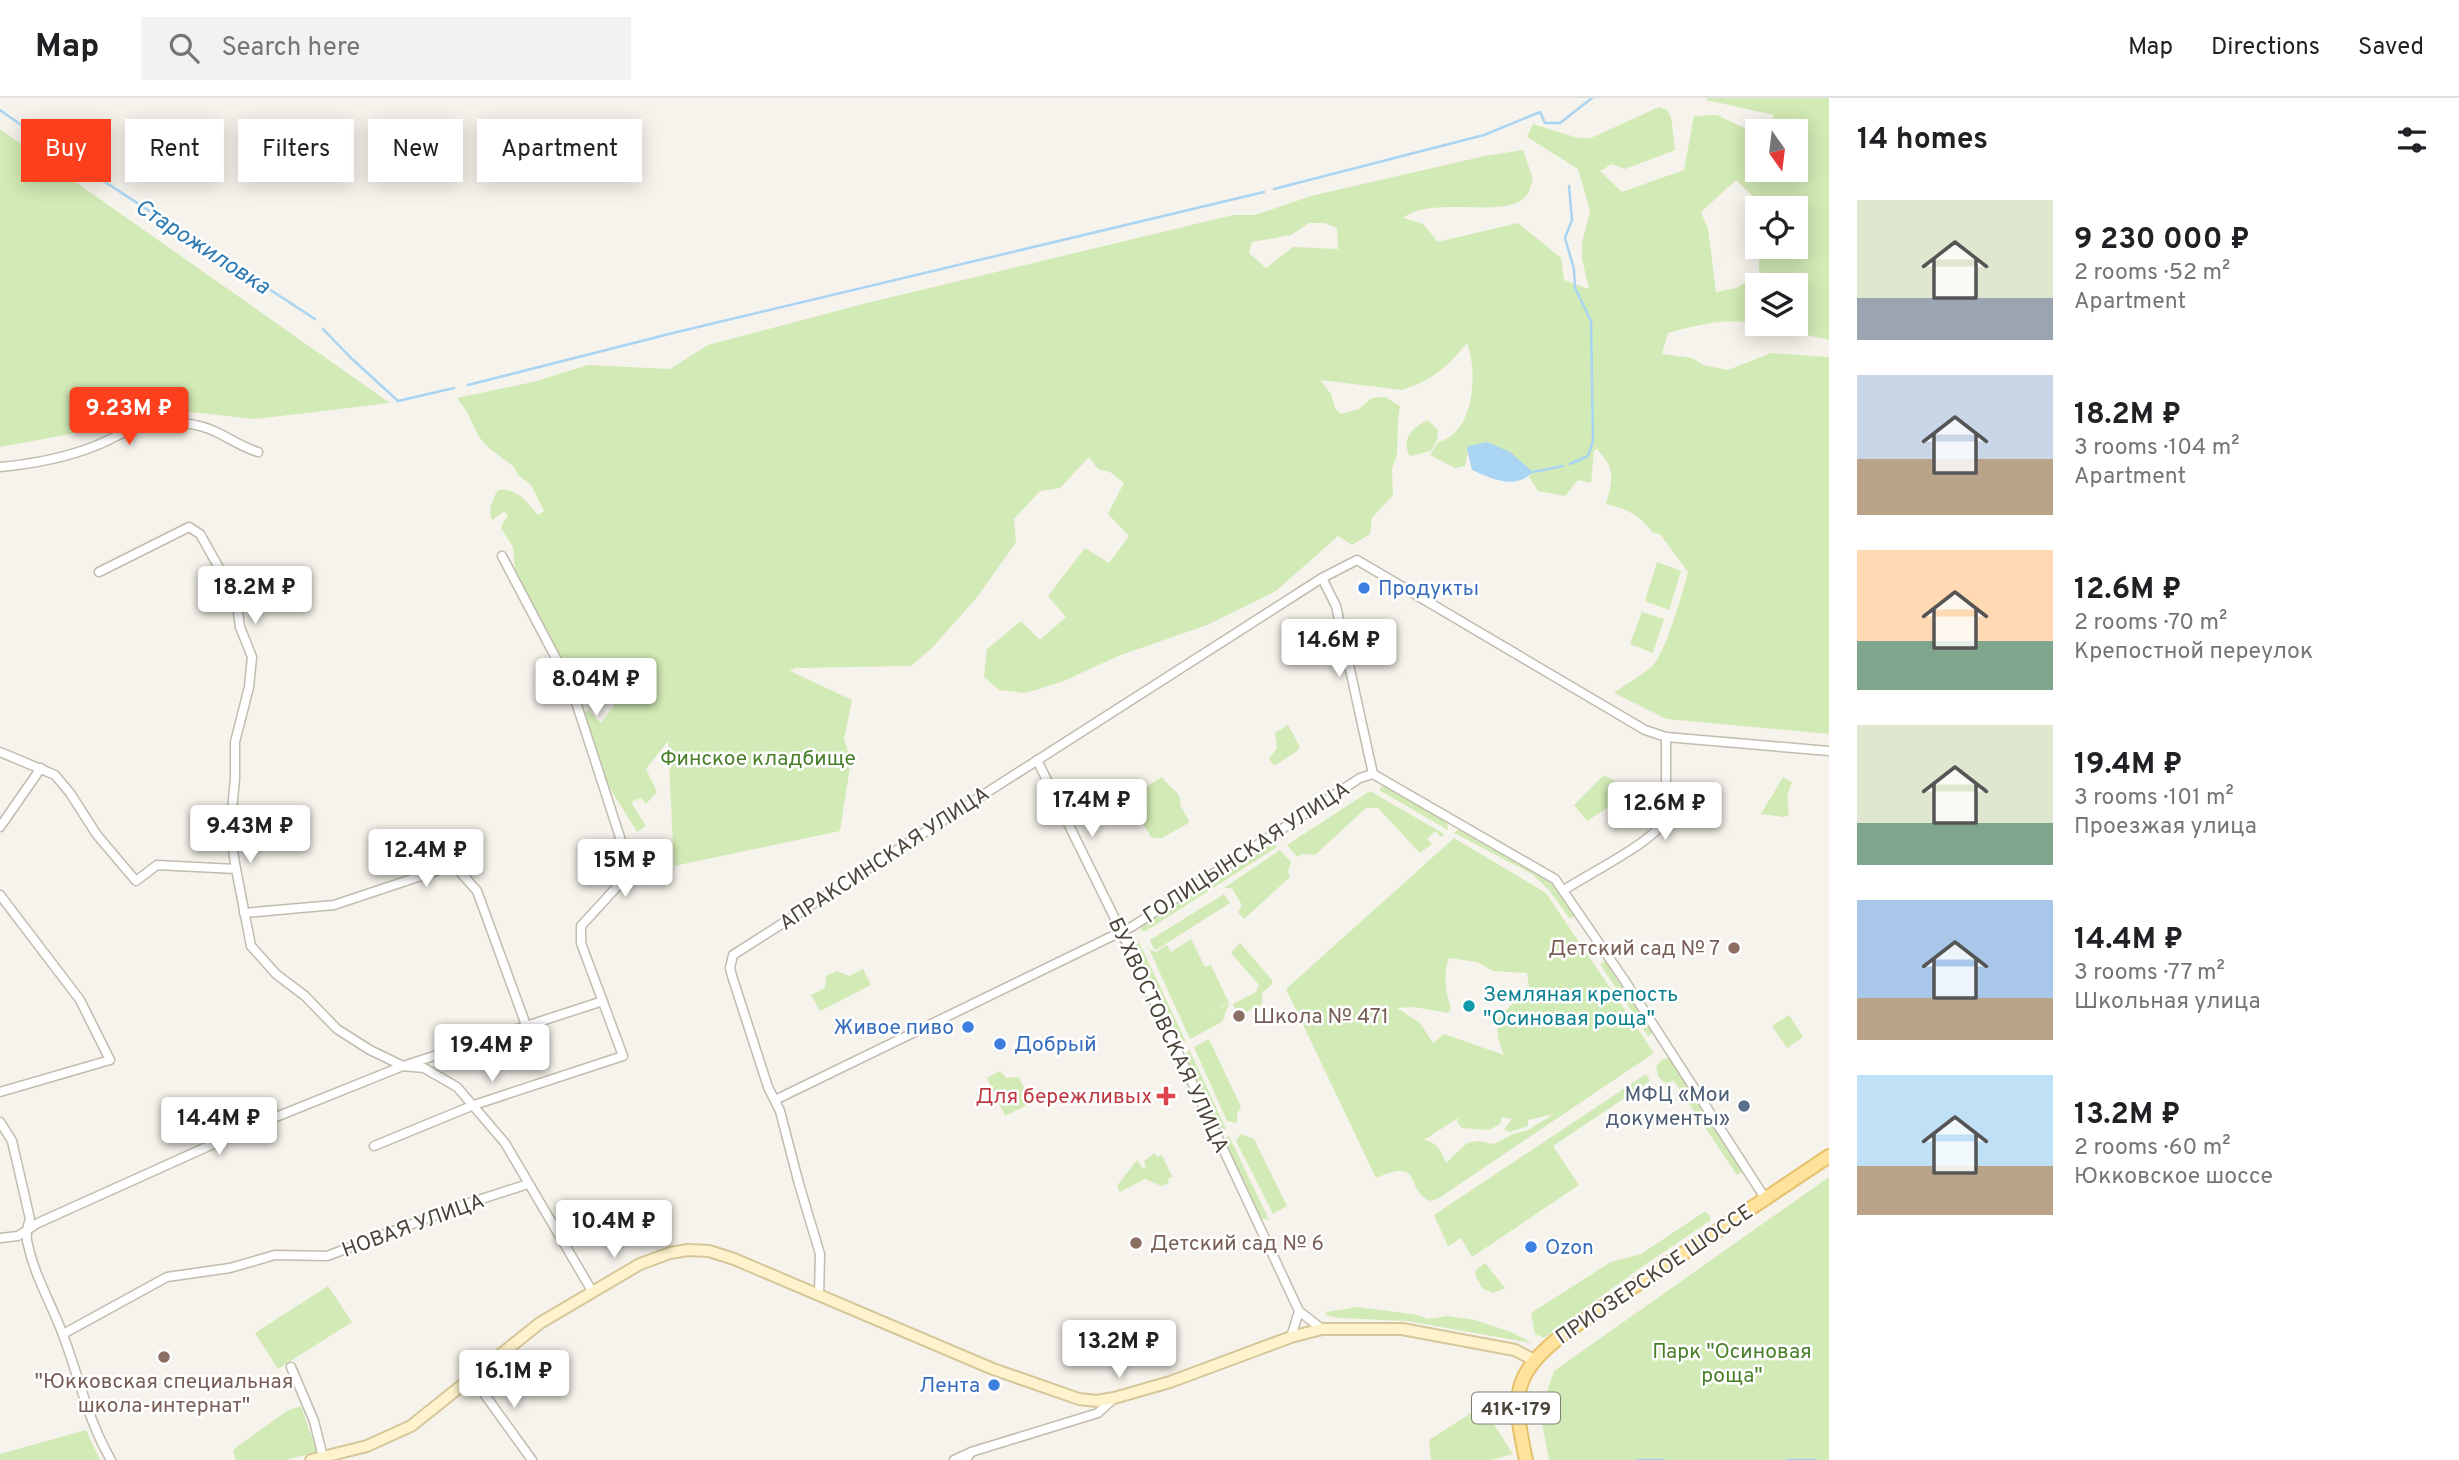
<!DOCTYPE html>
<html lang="en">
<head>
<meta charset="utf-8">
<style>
	body { margin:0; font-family:Overpass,sans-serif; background:#f2f2f2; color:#202124; height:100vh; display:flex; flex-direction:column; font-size:26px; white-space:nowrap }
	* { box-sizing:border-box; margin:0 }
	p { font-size:23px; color:#757577 }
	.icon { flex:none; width:38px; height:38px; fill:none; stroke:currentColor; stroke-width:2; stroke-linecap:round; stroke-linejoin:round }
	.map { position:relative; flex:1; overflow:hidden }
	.sheet { display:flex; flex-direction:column; background:#fff; width:630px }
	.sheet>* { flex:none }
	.banner { position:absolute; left:21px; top:21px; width:665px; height:63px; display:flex; gap:14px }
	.needle { width:46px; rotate:166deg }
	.controls { position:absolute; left:1745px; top:21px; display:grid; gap:14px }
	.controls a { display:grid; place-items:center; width:63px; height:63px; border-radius:0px; background:#fff; box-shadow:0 4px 18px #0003; font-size:35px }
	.price { position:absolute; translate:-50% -60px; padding:0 16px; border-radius:7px; background:#fff; color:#222; font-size:23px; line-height:46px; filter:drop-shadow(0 2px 4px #0008) }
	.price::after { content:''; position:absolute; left:50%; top:42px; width:21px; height:16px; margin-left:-10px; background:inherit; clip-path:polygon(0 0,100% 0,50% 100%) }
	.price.active { background:#fc3f1d; color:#fff }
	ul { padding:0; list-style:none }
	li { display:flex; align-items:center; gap:21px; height:175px; padding:0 28px }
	li span { display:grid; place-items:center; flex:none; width:196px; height:140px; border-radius:0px; color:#555 }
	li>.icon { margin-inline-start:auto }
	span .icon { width:84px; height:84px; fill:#fffc; stroke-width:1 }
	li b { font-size:30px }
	h2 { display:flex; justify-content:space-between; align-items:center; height:84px; padding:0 28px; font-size:30px }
	.pill { padding:0 24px; border-radius:0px; background:#fff; box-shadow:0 4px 18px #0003; font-size:24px; line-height:63px }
	.pill.active { background:#fc3f1d; color:#fff }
	header { display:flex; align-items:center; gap:42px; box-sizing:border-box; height:98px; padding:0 35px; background:#fff; border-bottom:2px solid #e0e0e0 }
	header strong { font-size:33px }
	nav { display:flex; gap:38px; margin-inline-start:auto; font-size:24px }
	.search { width:490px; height:63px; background:#f2f2f2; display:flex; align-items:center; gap:18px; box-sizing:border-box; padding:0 24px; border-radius:0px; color:#757577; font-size:26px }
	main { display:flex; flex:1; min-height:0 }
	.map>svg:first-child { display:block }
	.green { fill:#d2eab5; fill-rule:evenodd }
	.water { fill:#a9d4f2 }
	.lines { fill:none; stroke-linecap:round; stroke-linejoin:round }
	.stream { stroke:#a9d4f2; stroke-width:2.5 }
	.minor-casing { stroke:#c2bbae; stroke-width:11 }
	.secondary-casing { stroke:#d6c79b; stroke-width:14 }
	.primary-casing { stroke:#e6c16a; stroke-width:16 }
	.minor { stroke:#fff; stroke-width:8 }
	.secondary { stroke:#fff3cd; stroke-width:10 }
	.primary { stroke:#ffe39c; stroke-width:12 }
	.shop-dot { fill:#3f7fe0; stroke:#fff; stroke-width:2.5 }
	.education-dot { fill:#8d6e63; stroke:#fff; stroke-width:2.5 }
	.culture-dot { fill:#0f9aa8; stroke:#fff; stroke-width:2.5 }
	.health-dot { fill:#e0444e; stroke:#fff; stroke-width:2.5 }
	.service-dot { fill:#5c6f8a; stroke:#fff; stroke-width:2.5 }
	.labels { text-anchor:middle; stroke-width:5; stroke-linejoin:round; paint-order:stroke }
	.shield { fill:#fff; stroke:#817c74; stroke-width:2 }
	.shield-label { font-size:19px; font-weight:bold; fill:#4b4439 }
	.shop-label { font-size:21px; fill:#366cbe; stroke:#fff; text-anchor:start }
	.park-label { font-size:21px; fill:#4a7f2a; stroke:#fff }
	.street-label { font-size:21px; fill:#4b4439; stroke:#fff }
	.education-label { font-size:21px; fill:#785e54; stroke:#fff; text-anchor:start }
	.culture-label { font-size:21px; fill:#0d838f; stroke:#fff; text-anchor:start }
	.service-label { font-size:21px; fill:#4e5e75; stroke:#fff; text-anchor:end }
	.health-label { font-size:21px; fill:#be3a42; stroke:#fff; text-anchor:end }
	.water-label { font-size:23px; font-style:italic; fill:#2e7ab2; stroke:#fff }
</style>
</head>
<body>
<header>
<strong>Map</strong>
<div class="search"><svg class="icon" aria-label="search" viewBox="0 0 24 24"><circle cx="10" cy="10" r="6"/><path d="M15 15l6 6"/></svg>Search here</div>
<nav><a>Map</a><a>Directions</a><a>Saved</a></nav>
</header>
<main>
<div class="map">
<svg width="1829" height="1362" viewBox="0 0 1829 1362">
	<rect width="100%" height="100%" fill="#f6f3ec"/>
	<g class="green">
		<path d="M 1707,0 L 1829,0 L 1829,242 L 1757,226 L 1796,226 L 1796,187 L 1757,187 L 1757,226 C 1728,219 1696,227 1668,235 L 1662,256 L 1692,260 L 1703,267 L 1728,272 L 1771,255 L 1829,259 L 1829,636 L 1667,621 L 1614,595 C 1624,587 1649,573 1654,566 C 1666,552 1683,494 1688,474 L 1660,436 L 1653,435 C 1640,417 1627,411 1606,406 C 1613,380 1616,372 1597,351 L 1594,352 L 1591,385 L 1578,382 L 1565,398 L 1538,393 L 1529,379 L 1533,374 L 1487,344 L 1469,348 L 1465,368 L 1455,370 L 1430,357 L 1438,344 C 1475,335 1478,274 1467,245 C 1447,269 1433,282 1402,292 L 1320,282 L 1331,296 L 1335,310 L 1341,316 L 1359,311 L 1372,300 L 1385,299 L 1400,308 L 1398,323 L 1397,357 L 1392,371 L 1393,397 L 1372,420 L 1370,436 L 1352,447 L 1338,438 L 1276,493 L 1207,527 L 1118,558 L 1064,583 L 1026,595 L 999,592 L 984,579 L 987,551 L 1021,523 L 1040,542 L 1066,519 L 1048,498 L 1085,450 L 1109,465 L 1129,438 L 1108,416 L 1124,385 L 1110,374 L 1098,371 L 1089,359 L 1060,390 L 1040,393 L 1014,421 L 1016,444 L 978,498 L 932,550 L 911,568 L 795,570 L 790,573 L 852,602 L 844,641 L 851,662 L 840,733 L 674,768 L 668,643 L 646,671 L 657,694 L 646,706 L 641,700 L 631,704 L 646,728 L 637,734 L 606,684 L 584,614 L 588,612 L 601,625 L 614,608 L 611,592 L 600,575 L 582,582 L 581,592 L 577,597 L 561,561 L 515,471 L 513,449 L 501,430 L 503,424 L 508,418 L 505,413 L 492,422 C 488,411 492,402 498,392 C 518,390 525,403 538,417 L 544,413 L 531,387 L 519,378 L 513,368 L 489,350 L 479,339 L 467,314 L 457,300 L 533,284 L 588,267 L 670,271 L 708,247 L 863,206 L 1233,117 L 1255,117 L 1311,98 L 1485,58 L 1523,52 L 1533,81 C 1531,86 1530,93 1527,97 C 1506,123 1434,96 1403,120 L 1423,126 L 1438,144 L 1518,125 L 1561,160 L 1564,182 L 1589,191 L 1582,161 L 1582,145 L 1590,113 L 1578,71 L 1527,39 L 1533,26 L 1578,40 L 1591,40 L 1659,9 L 1667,12 L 1671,19 L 1675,52 L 1625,71 L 1612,66 L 1600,73 L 1622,94 L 1684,72 L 1694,18 L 1717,17 L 1757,36 L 1757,72 L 1796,72 L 1796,33 L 1767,33 L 1774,17 L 1706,2 ZM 1736,82 L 1759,104 L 1759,110 L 1796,110 L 1796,149 L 1759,149 L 1759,177 L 1736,190 L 1716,194 L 1708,131 L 1701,114 ZM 1309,125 L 1325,125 L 1337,130 L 1338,151 L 1293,149 L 1266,170 L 1249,155 L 1252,144 L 1291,137 Z"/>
		<polygon points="0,31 390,305 255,321 190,314 0,349"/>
		<path d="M 1428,322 L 1438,332 L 1437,342 L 1431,353 L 1410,358 C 1400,341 1413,329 1428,322 Z"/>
		<polygon points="1657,464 1681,473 1669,512 1645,503"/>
		<polygon points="1642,514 1664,521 1653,555 1630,546"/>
		<polygon points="1288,627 1300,649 1296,654 1274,668 1269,661 1277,650 1275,635"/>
		<polygon points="1604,677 1622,687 1623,700 1587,723 1574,707"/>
		<path d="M 1162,679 C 1168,689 1183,694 1180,707 L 1190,724 L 1162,740 L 1152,740 L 1127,701 Z"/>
		<polygon points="1783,679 1792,684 1787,698 1789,717 1784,719 1761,716"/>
		<polygon points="1383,687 1447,724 1448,732 1379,692"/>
		<polygon points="1370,693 1444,736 1441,739 1435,733 1427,741 1432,746 1420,755 1378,710 1366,710 1315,757 1303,756 1297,759 1287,747"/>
		<polygon points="1460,730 1547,780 1574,815 1574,819 1569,820 1549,792 1532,776 1454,735"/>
		<path d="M 1454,740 L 1546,795 L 1654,955 L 1439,1100 L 1430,1103 C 1404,1092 1424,1058 1376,1080 L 1286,891 ZM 1449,860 L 1477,864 L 1493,873 L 1527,875 L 1529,888 L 1497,922 L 1498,940 L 1504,957 L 1444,936 L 1433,945 L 1420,925 L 1397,910 L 1414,909 L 1448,915 L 1451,910 C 1445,893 1443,877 1449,860 ZM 1554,1016 L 1528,1032 L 1513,1036 L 1494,1046 L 1478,1043 L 1467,1045 L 1446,1065 C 1442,1055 1438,1044 1424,1042 L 1458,1020 L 1457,1024 L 1462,1030 L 1489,1032 L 1500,1026 L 1502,1019 L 1512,1021 L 1504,1032 L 1510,1034 L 1528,1028 L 1528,1022 Z"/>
		<polygon points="1274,744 1277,749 1146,833 1141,833 1142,828"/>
		<polygon points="1280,752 1291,764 1288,773 1290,779 1244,821 1238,814 1242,807 1232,790 1224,790"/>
		<polygon points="1224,796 1230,805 1156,852 1154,851 1150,842"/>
		<polygon points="1144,840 1150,852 1156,854 1167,847 1171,854 1191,841 1205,869 1211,867 1229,905 1204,917 1229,906 1222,924 1190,941"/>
		<polygon points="1139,844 1186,944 1178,943 1134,849"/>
		<polygon points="1240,845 1272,882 1272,886 1262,895 1262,906 1238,918 1233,906 1256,894 1259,887 1231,855"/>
		<polygon points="1605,863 1653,935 1648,938 1600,866"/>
		<polygon points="863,871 871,887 820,913 811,897 825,890 826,878 837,873 849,878"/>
		<polygon points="1789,917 1803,939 1787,950 1772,928"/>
		<polygon points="1209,941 1241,1009 1237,1016 1237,1025 1227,1023 1194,949"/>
		<polygon points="1189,951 1226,1031 1220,1034 1185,959"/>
		<polygon points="1669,960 1743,1073 1737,1077 1674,983 1665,985 1658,978 1656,968 1663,961"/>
		<polygon points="1000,973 1006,980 1019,979 1031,1005 1005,1018 987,980"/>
		<polygon points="1646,976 1650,983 1553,1048 1579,1087 1472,1159 1461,1140 1448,1148 1434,1117"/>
		<polygon points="1241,1036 1254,1041 1287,1108 1273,1116 1236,1043"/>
		<polygon points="1229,1038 1269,1122 1261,1120 1224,1041"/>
		<polygon points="1155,1055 1157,1059 1162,1057 1172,1079 1168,1081 1169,1085 1161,1088 1145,1081 1120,1094 1117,1088 1137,1062 1142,1070 1146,1069 1144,1063"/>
		<polygon points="1829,1079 1829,1362 1549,1362 1540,1314 1554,1273"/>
		<polygon points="1704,1114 1708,1115 1711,1122 1640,1170 1544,1240 1535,1236 1531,1215 1611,1164 1641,1156"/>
		<polygon points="1485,1165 1505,1190 1493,1195 1482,1190 1475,1177 1476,1172"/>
		<polygon points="328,1188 352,1224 278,1271 255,1235"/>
		<polygon points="1358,1209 1418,1217 1428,1221 1447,1218 1475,1222 1511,1234 1532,1245 1407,1223 1339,1220 1326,1217 1326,1214"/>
		<polygon points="1504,1294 1493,1325 1513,1356 1491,1362 1431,1362 1429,1342"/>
		<polygon points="301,1308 317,1354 285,1362 236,1362 233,1353 238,1348 287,1313"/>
		<polygon points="86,1332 100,1362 0,1362 0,1356"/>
	</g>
	<path class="water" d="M 1487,344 L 1510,354 L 1533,374 C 1515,392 1492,381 1472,372 L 1467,351 L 1469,348 Z"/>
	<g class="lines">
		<g class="stream">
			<polyline points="0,12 48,46"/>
			<polyline points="56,52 315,221"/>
			<polyline points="1569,88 1572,122 1565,140 1574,171 1575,190 1591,223 1593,343 1588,358 1570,366"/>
			<polyline points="1274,91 1484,37 1540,14 1545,25 1560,25 1592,0"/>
			<polyline points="323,231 351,260 398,303 454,290"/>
			<polyline points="468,287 677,234 1264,94"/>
			<polyline points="1533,374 1563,368"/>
			<polyline points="1638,1362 1664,1362"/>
			<polyline points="1787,1362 1816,1362"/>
		</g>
		<g class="minor-casing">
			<g id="minor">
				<path d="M 0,369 C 32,366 65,360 95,348 C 116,340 137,324 161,324 C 178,324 199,326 214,333 C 230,340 241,349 258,354"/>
				<polyline points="99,474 189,429 200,436 236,500 240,529 252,559 249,589 235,644 235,681 230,733 236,771"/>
				<polyline points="1322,480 1336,508 1373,676"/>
				<polyline points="0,654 55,677 70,695 97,737 136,783 157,767 236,771 251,848 276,876 305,898 337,931 370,952 403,968 424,970 457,989 505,1045 592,1193"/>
				<polyline points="1037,662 1121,833 1299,1213 1322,1231"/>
				<polyline points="0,729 41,670"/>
				<path d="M 1564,792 C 1587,777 1648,746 1661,727 C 1665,722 1665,717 1666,711 L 1666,639"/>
				<polyline points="0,797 80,902 110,962 0,994"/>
				<polyline points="244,815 334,807 454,767 477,793 526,927"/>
				<polyline points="775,1002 1133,828 1360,680 1373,676 1555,781 1625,883 1765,1100"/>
				<path d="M 0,1024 L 12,1043 L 30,1121 C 27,1130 25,1138 28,1147 C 35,1179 52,1207 63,1237 C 79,1279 88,1323 111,1362"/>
				<polyline points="374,1048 474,1007 623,958 581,845 581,828 625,780 628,764 575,601 559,566 502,458"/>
				<polyline points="0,1140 18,1138 38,1125 251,1029 403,968 603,903"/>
				<polyline points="819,1197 820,1156 799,1086 780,1013 768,989 732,878 730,870 733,857 1322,480 1357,462 1645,632 1666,639 1829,653"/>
				<polyline points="63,1236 167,1179 230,1170 275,1157 327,1158 460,1108 528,1086"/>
				<polyline points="1291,1239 1299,1213"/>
				<polyline points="291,1269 314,1323 323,1359"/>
				<polyline points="472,1279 532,1362"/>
				<polyline points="954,1362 971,1354"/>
				<polyline points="966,1362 971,1354 1098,1315 1114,1300"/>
			</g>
		</g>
		<g class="secondary-casing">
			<polyline id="secondary" points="311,1362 367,1348 411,1328 540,1225 640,1166 670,1155 688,1152 709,1153 734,1161 993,1271 1079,1301 1097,1303 1114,1300 1170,1284 1291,1239 1322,1231 1402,1231 1515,1252 1534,1262"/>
		</g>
		<g class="primary-casing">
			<path id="primary" d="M 1526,1362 C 1512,1296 1511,1277 1566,1234 L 1829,1058"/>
		</g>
		<use href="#minor" class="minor"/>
		<use href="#secondary" class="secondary"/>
		<use href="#primary" class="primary"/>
	</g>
	<g class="shop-dot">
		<circle cx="1364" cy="490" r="7"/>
		<circle cx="968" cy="929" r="7"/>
		<circle cx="1000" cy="946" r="7"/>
		<circle cx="1531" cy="1149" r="7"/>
		<circle cx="994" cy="1287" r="7"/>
	</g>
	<g class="education-dot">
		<circle cx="1734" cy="850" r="7"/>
		<circle cx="1239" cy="918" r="7"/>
		<circle cx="1136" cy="1145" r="7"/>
		<circle cx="164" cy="1259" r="7"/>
	</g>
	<circle class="culture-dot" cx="1469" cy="908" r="7"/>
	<path class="health-dot" d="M1162.5 987.5h7v7h7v7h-7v7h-7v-7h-7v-7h7z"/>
	<circle class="service-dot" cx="1744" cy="1008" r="7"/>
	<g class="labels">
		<rect class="shield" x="1472" y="1294.5" width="88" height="31" rx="5"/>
		<g class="shield-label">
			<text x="1516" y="1317">41К-179</text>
		</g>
		<g class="shop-label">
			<text x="1378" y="497">Продукты</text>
			<text x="954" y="936" text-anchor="end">Живое пиво</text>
			<text x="1014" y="953">Добрый</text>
			<text x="1545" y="1156">Ozon</text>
			<text x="980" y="1294" text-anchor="end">Лента</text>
		</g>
		<g class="park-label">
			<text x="758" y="667">Финское кладбище</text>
			<text x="1732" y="1260">Парк "Осиновая<tspan x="1732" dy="24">роща"</tspan></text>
		</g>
		<g class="street-label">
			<text transform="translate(1246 754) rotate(-33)" y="7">ГОЛИЦЫНСКАЯ УЛИЦА</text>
			<text transform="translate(884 760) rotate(-33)" y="7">АПРАКСИНСКАЯ УЛИЦА</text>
			<text transform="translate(1169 937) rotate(65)" y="7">БУХВОСТОВСКАЯ УЛИЦА</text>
			<text transform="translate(413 1127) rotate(-20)" y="7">НОВАЯ УЛИЦА</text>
			<text transform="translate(1654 1176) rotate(-34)" y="7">ПРИОЗЕРСКОЕ ШОССЕ</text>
		</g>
		<g class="education-label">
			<text x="1720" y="857" text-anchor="end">Детский сад № 7</text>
			<text x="1253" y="925">Школа № 471</text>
			<text x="1150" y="1152">Детский сад № 6</text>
			<text x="164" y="1290" text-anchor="middle">"Юкковская специальная<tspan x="164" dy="24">школа-интернат"</tspan></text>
		</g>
		<g class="culture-label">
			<text x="1483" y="903">Земляная крепость<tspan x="1483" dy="24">"Осиновая роща"</tspan></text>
		</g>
		<g class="service-label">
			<text x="1730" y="1003">МФЦ «Мои<tspan x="1730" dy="24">документы»</tspan></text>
		</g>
		<g class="health-label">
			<text x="1152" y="1005">Для бережливых</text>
		</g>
		<g class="water-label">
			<text transform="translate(203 148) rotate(33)" y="8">Старожиловка</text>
		</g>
	</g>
</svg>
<div class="controls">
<a><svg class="needle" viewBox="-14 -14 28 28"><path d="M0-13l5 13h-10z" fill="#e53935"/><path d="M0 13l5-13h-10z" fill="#757577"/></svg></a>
<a><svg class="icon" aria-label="locate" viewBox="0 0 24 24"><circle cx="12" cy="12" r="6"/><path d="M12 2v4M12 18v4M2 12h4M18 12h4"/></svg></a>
<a><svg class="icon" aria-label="layers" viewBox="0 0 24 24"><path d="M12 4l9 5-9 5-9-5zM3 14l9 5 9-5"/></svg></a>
</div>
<b class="price active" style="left:129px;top:349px">9.23M ₽</b>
<b class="price" style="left:255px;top:528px">18.2M ₽</b>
<b class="price" style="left:1339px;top:581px">14.6M ₽</b>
<b class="price" style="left:596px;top:620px">8.04M ₽</b>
<b class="price" style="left:1092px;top:741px">17.4M ₽</b>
<b class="price" style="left:1665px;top:744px">12.6M ₽</b>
<b class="price" style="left:250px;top:767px">9.43M ₽</b>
<b class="price" style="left:426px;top:791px">12.4M ₽</b>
<b class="price" style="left:625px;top:801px">15M ₽</b>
<b class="price" style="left:492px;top:986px">19.4M ₽</b>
<b class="price" style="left:219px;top:1059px">14.4M ₽</b>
<b class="price" style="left:614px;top:1162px">10.4M ₽</b>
<b class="price" style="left:1119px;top:1282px">13.2M ₽</b>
<b class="price" style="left:514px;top:1312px">16.1M ₽</b>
<div class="banner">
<a class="pill active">Buy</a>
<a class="pill">Rent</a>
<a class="pill">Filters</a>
<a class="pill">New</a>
<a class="pill">Apartment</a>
</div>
</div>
<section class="sheet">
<h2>14 homes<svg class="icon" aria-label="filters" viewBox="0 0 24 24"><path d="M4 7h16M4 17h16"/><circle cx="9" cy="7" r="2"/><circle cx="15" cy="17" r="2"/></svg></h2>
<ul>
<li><span style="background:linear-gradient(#dfe7d0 70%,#9aa5b1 0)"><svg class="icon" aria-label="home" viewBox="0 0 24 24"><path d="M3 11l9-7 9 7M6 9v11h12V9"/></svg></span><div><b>9 230 000 ₽</b><p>2 rooms · 52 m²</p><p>Apartment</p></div></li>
<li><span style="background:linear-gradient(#c9d6e8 60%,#b9a48a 0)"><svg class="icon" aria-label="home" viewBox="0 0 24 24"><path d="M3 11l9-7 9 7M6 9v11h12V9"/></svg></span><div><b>18.2M ₽</b><p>3 rooms · 104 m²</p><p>Apartment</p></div></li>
<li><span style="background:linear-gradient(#ffd9b3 65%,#7fa58c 0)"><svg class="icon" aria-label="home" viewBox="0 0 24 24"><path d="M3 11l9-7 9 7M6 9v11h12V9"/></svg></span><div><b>12.6M ₽</b><p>2 rooms · 70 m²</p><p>Крепостной переулок</p></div></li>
<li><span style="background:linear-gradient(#dfe7d0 70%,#7fa58c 0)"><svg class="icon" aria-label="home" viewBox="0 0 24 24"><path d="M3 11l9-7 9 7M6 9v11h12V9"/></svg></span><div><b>19.4M ₽</b><p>3 rooms · 101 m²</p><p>Проезжая улица</p></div></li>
<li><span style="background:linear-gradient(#a9c7e8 70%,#b9a48a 0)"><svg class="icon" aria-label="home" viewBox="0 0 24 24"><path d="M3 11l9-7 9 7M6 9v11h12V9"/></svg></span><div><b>14.4M ₽</b><p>3 rooms · 77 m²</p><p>Школьная улица</p></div></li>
<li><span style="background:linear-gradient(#bfe0f5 65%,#b9a48a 0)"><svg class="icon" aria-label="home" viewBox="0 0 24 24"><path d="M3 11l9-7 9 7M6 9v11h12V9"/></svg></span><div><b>13.2M ₽</b><p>2 rooms · 60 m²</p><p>Юкковское шоссе</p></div></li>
</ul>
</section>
</main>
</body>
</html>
